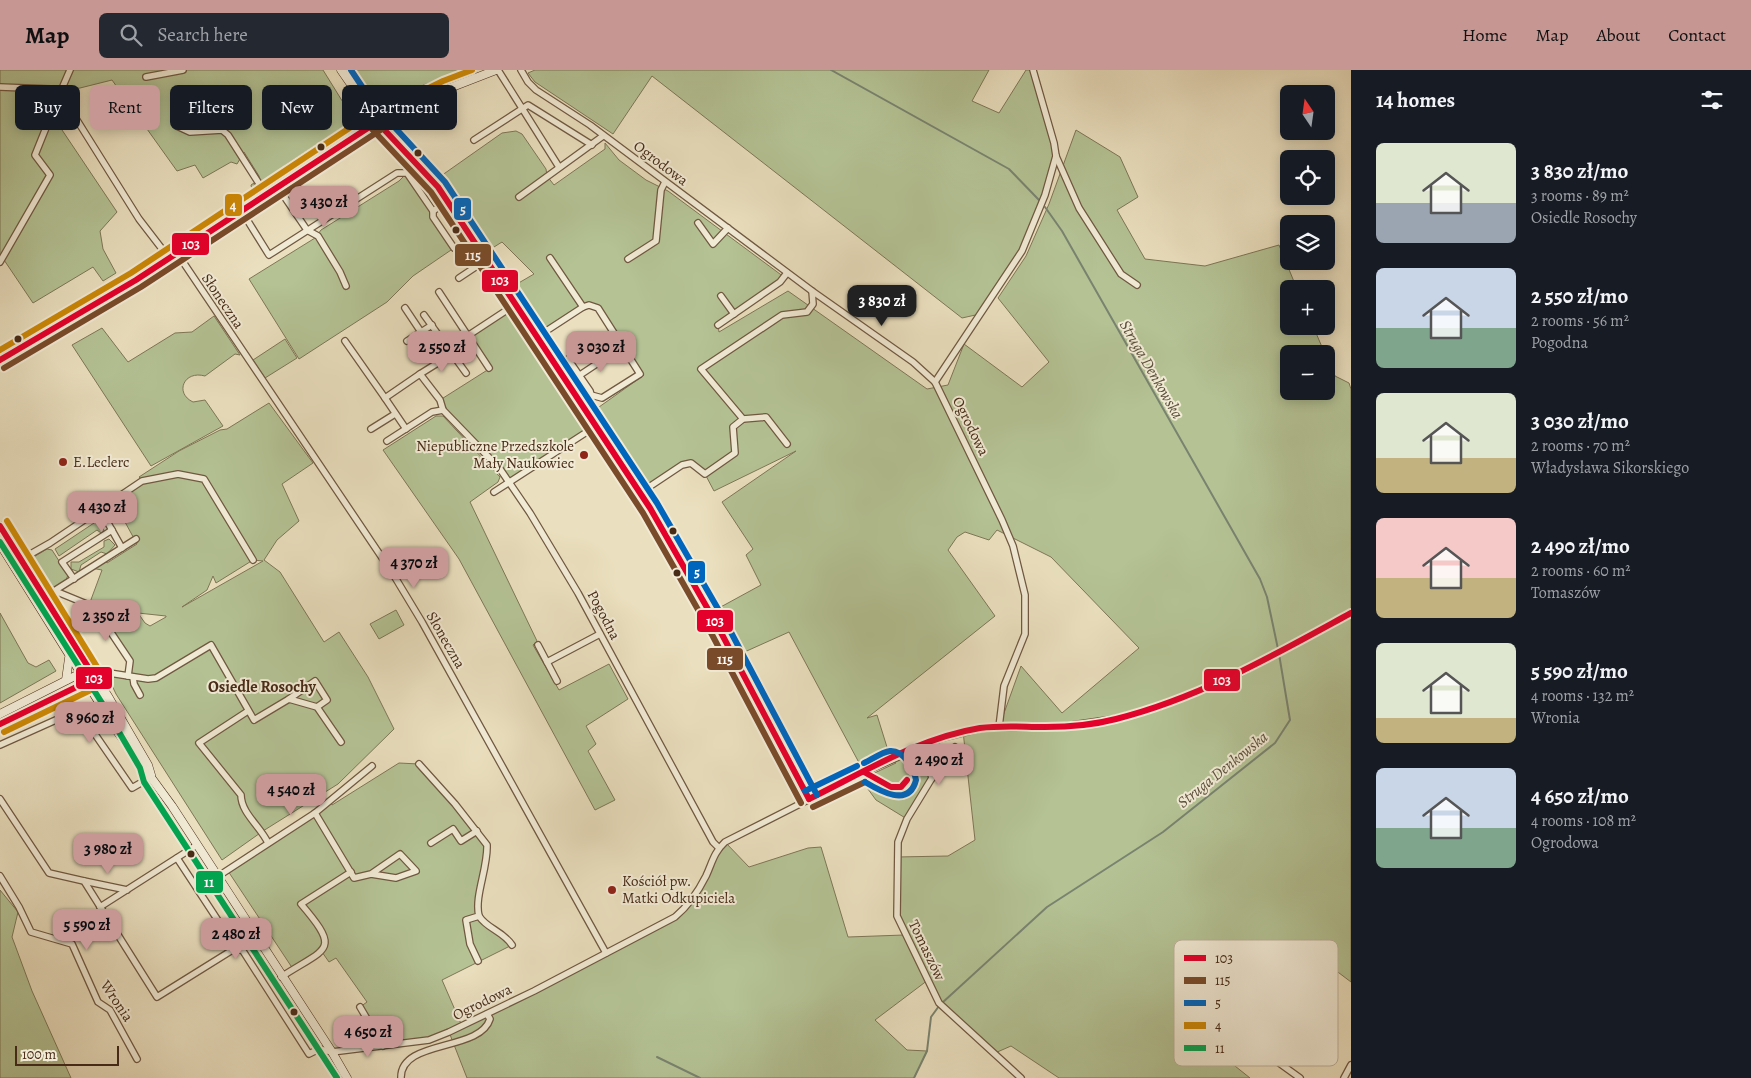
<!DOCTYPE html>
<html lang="en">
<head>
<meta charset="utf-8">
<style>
	body { margin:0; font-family:Alegreya,serif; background:#242831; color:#f1f3f6; height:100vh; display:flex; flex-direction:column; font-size:19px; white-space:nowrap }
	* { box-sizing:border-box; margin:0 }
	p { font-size:16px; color:#9ea1a6 }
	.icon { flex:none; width:28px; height:28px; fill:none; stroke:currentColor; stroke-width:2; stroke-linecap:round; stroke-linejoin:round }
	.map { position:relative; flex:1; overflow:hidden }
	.sheet { display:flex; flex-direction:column; background:#171b24; width:400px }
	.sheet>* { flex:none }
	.banner { position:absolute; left:15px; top:15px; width:475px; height:45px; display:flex; gap:10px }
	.needle { width:32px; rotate:347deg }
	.controls { position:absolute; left:1280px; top:15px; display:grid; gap:10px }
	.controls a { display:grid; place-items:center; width:55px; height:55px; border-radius:8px; background:#171b24; box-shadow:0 2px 12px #0003; font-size:25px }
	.scale { position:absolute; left:15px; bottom:12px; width:104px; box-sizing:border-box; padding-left:5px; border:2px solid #482b17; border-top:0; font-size:14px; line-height:18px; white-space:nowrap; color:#482b17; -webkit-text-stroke:4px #f1ead5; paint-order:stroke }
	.price { position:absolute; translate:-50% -42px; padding:0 11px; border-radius:10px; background:#c59692; color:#111; font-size:16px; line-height:32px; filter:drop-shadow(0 1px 2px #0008) }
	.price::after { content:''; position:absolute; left:50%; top:30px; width:15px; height:11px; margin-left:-8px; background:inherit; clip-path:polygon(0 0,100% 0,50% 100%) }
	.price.current { background:#222; color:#fff }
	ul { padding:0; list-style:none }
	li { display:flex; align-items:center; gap:15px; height:125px; padding:0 25px }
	li span { display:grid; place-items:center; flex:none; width:140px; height:100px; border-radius:8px; color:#555 }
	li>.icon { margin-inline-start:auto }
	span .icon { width:60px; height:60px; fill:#fffc; stroke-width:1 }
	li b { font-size:21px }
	h2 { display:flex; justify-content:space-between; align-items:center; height:60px; padding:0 25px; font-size:21px }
	.pill { padding:0 18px; border-radius:8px; background:#171b24; box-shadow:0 2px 12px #0003; font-size:18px; line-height:45px }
	.pill.current { background:#c59692; color:#111 }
	header { display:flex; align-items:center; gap:30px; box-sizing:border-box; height:70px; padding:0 25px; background:#c59692; color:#111 }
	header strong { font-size:24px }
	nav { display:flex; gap:28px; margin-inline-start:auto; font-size:18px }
	.search { width:350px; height:45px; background:#242831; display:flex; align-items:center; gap:12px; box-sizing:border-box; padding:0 18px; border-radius:8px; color:#9ea1a6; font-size:19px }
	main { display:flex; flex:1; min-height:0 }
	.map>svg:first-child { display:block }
	.green { fill:#b4c294; stroke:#7e7656; fill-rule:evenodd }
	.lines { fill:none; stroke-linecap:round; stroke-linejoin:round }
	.stream { stroke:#798370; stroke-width:2 }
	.street-casing { stroke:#705841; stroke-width:8 }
	.secondary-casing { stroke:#482b17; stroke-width:9 }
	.street { stroke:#f1ead5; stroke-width:5.5 }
	.secondary { stroke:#f1ead5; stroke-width:8 }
	.bus-1-casing { stroke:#f1ead5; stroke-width:10 }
	.bus-2-casing { stroke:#f1ead5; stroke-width:10 }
	.bus-3-casing { stroke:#f1ead5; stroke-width:10 }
	.bus-4-casing { stroke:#f1ead5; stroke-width:10 }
	.bus-5-casing { stroke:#f1ead5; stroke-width:10 }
	.bus-1 { stroke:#e4002b; stroke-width:6 }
	.bus-2 { stroke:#7a4b2a; stroke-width:6 }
	.bus-3 { stroke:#0065bd; stroke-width:6 }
	.bus-4 { stroke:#cb8706; stroke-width:6 }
	.bus-5 { stroke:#00a651; stroke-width:6 }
	.bus-dot { fill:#482b17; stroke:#f1ead5; stroke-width:2 }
	.poi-dot { fill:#8f2418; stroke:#f1ead5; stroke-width:2 }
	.labels { text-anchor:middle; stroke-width:4; stroke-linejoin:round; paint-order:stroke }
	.street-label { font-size:15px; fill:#482b17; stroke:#f1ead5 }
	.poi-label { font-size:15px; fill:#482b17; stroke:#f1ead5; text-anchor:start }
	.water-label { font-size:16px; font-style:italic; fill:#5c503c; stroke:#f1ead5 }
	.neighbourhood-label { font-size:16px; font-weight:bold; fill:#482b17; stroke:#f1ead5 }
	.key { fill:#f1ead5; stroke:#beb19c; stroke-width:1 }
	.key-label { font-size:14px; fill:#482b17 }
	.line-badge { stroke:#f1ead5; stroke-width:2 }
	.badge-label { font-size:14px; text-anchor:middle; font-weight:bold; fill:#fff }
</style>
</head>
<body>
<header>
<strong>Map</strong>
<div class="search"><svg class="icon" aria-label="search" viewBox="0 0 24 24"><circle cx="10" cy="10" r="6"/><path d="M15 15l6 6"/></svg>Search here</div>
<nav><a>Home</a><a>Map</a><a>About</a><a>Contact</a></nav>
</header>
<main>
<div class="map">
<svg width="1351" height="1008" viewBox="0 0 1351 1008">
	<rect width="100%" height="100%" fill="#eadfbe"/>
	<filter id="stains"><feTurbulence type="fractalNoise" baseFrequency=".004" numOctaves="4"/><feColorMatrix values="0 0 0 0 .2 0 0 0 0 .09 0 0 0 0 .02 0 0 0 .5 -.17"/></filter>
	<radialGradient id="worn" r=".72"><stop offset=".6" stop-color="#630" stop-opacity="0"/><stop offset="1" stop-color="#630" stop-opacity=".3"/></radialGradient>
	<g class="green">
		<polygon points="0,0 323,0 354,50 287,94 260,115 259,106 244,82 237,94 231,92 203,108 195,95 177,101 112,10 60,23 58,54 117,142 100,161 103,179 116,203 103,211 93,197 33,233 0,184"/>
		<polygon points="352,0 467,0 421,16 376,38"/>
		<polygon points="535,0 989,0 972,31 999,43 1026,0 1033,0 1056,86 1045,125 1022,181 980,244 962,248 652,6 613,64 535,12 528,3"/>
		<path d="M 1076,60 L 1120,87 L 1138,127 L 1117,140 L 1145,189 L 1205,196 L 1279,175 L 1297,219 L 1289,219 L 1289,256 L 1313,256 L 1325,284 L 1289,284 L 1289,321 L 1326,321 L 1326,286 L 1335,306 L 1349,313 L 1351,319 L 1351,912 L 1306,878 L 1291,896 L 1328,931 L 1307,967 L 1245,928 L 1210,976 L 1250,1008 L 1059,1008 L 1011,976 L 995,983 L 945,940 L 928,910 L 875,950 L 907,980 L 927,981 L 914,1008 L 467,1008 L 449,962 L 429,970 L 383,976 L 360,937 L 367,932 L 336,888 L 329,892 L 322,882 L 293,899 L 228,801 L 330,731 L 332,735 L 399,693 L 419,694 L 484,770 L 485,803 L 479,846 L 512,875 L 442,910 L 462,956 L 675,847 L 692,829 L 725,772 L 749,797 L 808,778 L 821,777 L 848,867 L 904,865 L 897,846 L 897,787 L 948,786 L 975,770 L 963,661 L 999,657 L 1021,596 L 1062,643 L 1139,578 L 1051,487 L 997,460 L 989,470 L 965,462 L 957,467 L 948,480 L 995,546 L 867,648 L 877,645 L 891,690 L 923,675 L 932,708 L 907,749 L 876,730 L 865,715 L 868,706 L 896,693 L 891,690 L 864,702 L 789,562 L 740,584 L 717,539 L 761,515 L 746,485 L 753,479 L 722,432 L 796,381 L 714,421 L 705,404 L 688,393 L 645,420 L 592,342 L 644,305 L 634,308 L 640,304 L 598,238 L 589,235 L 542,264 L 510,218 L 534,204 L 502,172 L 486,182 L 438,108 L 502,63 L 516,61 L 522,64 L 546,99 L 547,106 L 554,115 L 605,79 L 605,73 L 619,90 L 646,110 L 668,121 L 784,207 L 718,255 L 719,262 L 788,221 L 927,319 L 948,315 L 964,274 L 1022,317 L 1049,292 L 998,228 L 1026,186 L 1049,134 ZM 869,706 C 882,712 896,723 907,711 L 907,719 L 900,726 C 887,726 874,716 869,706 Z"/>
		<polygon points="298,88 303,88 291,100 264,115"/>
		<polygon points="407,103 433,141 433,147 454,178 413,206 387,232 299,289 249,209 315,168 321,160 399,111"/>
		<polygon points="254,113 255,120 227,138 252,120 251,115"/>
		<polygon points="516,234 596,356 510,412 449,344 440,330 489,299 469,265"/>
		<path d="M 214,246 L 240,285 L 235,284 L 205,306 C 184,300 174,323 193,332 L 205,330 L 223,356 L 151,396 L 72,275 L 102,258 L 128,292 L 175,263 L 192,262 Z"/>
		<polygon points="285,269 297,288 265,308 253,290"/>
		<path d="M 269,333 L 313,393 L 282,414 L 299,451 L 277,470 L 264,490 L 280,502 L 324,572 L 339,562 L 368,607 L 394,659 L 338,714 L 263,761 L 222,790 L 116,624 L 106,603 L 127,606 L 130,591 L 89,535 L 102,500 L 91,498 L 104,489 L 107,493 L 137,474 L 113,430 L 142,410 L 139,407 L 179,381 L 220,360 L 227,359 ZM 253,490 L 263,491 L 182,537 L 207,520 L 213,506 L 216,513 ZM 138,543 L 166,546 L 166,547 L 150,556 L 145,553 Z"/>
		<polygon points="436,346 443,346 500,407 498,412 470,432 537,571 533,575 559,620 609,594 628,629 586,656 596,674 588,681 615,730 595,740 459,489 383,380"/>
		<polygon points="98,447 101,448 104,461 101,463 97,460 59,486 55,479 94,453 94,448"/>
		<polygon points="109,469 115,475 107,484 101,482 81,495 79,502 71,499 71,492 79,492 104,477 104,471"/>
		<polygon points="47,479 52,480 68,505 66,510 52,519 32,488"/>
		<polygon points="396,540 404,555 379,569 370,554"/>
		<polygon points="0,543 28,593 36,597 49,590 56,601 0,633"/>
		<polygon points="0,820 18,842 12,867 32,921 71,1008 0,1008"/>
	</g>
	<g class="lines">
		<g class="stream">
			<polyline points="831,0 1009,99 1039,130"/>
			<polyline points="1045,137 1062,161 1260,509 1267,527 1278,579"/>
			<polyline points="942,933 1047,837 1163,762 1275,673 1290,650 1279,584"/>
			<polyline points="657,987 700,1008"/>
			<polyline points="914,1008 927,981 931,947 939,936"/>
		</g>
		<g class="street-casing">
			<g id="street">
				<polyline points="498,0 559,97"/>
				<polyline points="521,0 528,12 536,20 590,55 812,221 913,292 935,312 1002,450 1013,476 1025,525 1025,564 1004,616 999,657"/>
				<polyline points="1033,0 1054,73 1056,86 1079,138 1121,204 1137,215"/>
				<polyline points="146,7 183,0"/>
				<polyline points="0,17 50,19 60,23 70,0"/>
				<polyline points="60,23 139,149 169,188"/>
				<polyline points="377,52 438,117 650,438 717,555 809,729"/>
				<polyline points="177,56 190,62 222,60 228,65 265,123"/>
				<polyline points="474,70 528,35 592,75"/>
				<polyline points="277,116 307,160 318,166 340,202 346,216"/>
				<polyline points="519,127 603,66"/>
				<polyline points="241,140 269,185 397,103 407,103 433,141 447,132"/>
				<polyline points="433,141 433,147 454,178"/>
				<polyline points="698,153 713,174 728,158"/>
				<polyline points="177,183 393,504 422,552 606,883"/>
				<polyline points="550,188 583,237"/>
				<polyline points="628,189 656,171 661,120 665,112"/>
				<polyline points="0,192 50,105 35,85 60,23"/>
				<polyline points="459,208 486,190"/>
				<polyline points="439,222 489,298"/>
				<polyline points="721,226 734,244"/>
				<polyline points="405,238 421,262"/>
				<polyline points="424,245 466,303"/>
				<polyline points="718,255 780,212 787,203"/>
				<polyline points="469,265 516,234"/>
				<polyline points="537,267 583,237 589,235 598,238 640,304 602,328 591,325"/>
				<polyline points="345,271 385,328 420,304 440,330 443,340 500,399 530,443 578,523 713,772 719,778"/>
				<polyline points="407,271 432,255"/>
				<polyline points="568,289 590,321 591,325 581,334"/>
				<polyline points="420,304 452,284"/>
				<polyline points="580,305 610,285"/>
				<polyline points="935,312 1022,181 1045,125 1056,86"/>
				<polyline points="385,328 406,359"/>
				<polyline points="743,349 701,299 782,245 807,242 813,234 812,221"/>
				<polyline points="371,359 395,344"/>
				<polyline points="387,371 432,342 443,340"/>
				<polyline points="494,422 596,356"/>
				<polyline points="640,423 682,395 691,393 705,404 735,383 733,357 743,349 766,347 787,374"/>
				<polyline points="100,439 122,478"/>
				<polyline points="20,490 50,473 142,411 178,404 204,409 253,490"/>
				<polyline points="74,509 62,492 112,460"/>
				<polyline points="55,521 89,535 96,540 130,591 128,606"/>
				<polyline points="43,528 136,469"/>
				<polyline points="538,575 557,611"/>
				<polyline points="547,592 600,564"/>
				<polyline points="90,600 148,609 156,608 211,575 254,650 289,629 317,637 341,672"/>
				<polyline points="133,607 134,614 140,625"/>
				<polyline points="289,629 315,611 327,630 317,637"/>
				<path d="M 248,641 L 199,673 L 241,725 C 241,743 261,757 268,773"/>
				<polyline points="0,675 58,649 76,648 90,657 132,718 151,707"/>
				<polyline points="923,675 932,708 907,749 898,772 897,846 939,933 1021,1008"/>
				<path d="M 419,694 L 455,734 L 487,775 C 488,798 474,827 479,846 L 466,850 L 470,874 L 478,891"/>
				<polyline points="932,708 955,677"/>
				<polyline points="0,729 49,803 84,811 157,927 255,866"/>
				<polyline points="315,743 354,808 371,804 396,808 416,801 400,784 371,804"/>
				<polyline points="431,773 453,759 461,771 477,761"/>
				<path d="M 177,788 L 236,878 L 243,881 L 309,984 L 319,979 L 332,982 L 429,970 L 449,962 L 534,921 L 675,847 C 688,836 698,822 706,806 C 712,793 714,782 725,772 L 859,704 L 942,668 L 982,658 L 1058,657 L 1114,649 L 1158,637 L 1229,609 L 1351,543"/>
				<polyline points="0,806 19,837 31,862 72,874 98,932 110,940 137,989"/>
				<polyline points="217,807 315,743 372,696"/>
				<polyline points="84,811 127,820"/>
				<polyline points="100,837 197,775"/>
				<path d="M 479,846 C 487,859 503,861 512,875"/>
				<path d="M 281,907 C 327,877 342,882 301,834 L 351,802"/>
				<polyline points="360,937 383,976"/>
				<polyline points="1275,990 1300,1008"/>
				<path d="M 401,1008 C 400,969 480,982 490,949 L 487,944"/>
				<polyline points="1344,1008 1351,995"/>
			</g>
		</g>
		<g class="secondary-casing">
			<g id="secondary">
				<polyline points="341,0 377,52"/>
				<polyline points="0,290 47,264 136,210 359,62 447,19 496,0"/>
				<polyline points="0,456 109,628 148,695 151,705"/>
				<polyline points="0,474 117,661 172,736 332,982 347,1008"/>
				<polyline points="66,610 69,588"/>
				<polyline points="0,644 83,602"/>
				<polyline points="0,654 89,611"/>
			</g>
		</g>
		<use href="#street" class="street"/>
		<use href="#secondary" class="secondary"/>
		<g class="bus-1-casing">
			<g id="bus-1">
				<polyline points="377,52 438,117 650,438 717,555 809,729"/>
				<polyline points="0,290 136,210 377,52"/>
				<polyline points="0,456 95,608 0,654"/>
				<polyline points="864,702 891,717 901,717 907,710"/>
				<path d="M 809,729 C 864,702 919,668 980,658 C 1002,655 1023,657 1045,657 C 1069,657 1093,655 1116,649 C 1200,628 1276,584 1351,543"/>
			</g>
		</g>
		<g class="bus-2-casing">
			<g id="bus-2">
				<polyline points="371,58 431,122 643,443 709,559 801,733"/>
				<polyline points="4,298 141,217 382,59"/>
				<polyline points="813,737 865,712"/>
			</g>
		</g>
		<g class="bus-3-casing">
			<g id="bus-3">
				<polyline points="351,0 375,36 445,112 657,433 725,551 817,725"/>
				<path d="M 864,693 C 871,690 882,682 890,681 C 904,680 914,699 916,710 C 909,738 880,721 865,712"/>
				<polyline points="805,721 857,696"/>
			</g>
		</g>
		<g class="bus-4-casing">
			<g id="bus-4">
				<polyline points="0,280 131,203 354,55 443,11 472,0"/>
				<polyline points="4,662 99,616 104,608 7,451"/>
			</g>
		</g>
		<g class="bus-5-casing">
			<polyline id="bus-5" points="0,472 102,633 140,698 144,712 337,1008"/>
		</g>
		<use href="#bus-1" class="bus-1"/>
		<use href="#bus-2" class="bus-2"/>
		<use href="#bus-3" class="bus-3"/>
		<use href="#bus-4" class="bus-4"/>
		<use href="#bus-5" class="bus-5"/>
	</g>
	<g class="bus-dot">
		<circle cx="321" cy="77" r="4.5"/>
		<circle cx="418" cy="83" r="4.5"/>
		<circle cx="456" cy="160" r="4.5"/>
		<circle cx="18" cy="269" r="4.5"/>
		<circle cx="673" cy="461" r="4.5"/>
		<circle cx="677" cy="503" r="4.5"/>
		<circle cx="191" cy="784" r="4.5"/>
		<circle cx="294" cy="942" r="4.5"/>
	</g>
	<g class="poi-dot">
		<circle cx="584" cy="385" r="5"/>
		<circle cx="63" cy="392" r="5"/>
		<circle cx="612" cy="820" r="5"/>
	</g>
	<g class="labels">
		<g class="street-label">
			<text transform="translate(661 93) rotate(37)" y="5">Ogrodowa</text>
			<text transform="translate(223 231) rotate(56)" y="5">Słoneczna</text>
			<text transform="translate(971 356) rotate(64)" y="5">Ogrodowa</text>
			<text transform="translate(604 545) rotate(62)" y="5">Pogodna</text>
			<text transform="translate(446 570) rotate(60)" y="5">Słoneczna</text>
			<text transform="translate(927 880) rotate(64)" y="5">Tomaszów</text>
			<text transform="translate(117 931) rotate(56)" y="5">Wronia</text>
			<text transform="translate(482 932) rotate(-26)" y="5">Ogrodowa</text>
		</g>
		<g class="poi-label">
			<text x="574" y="381" text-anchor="end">Niepubliczne Przedszkole<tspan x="574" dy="17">Mały Naukowiec</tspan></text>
			<text x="73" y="397">E.Leclerc</text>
			<text x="622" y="816">Kościół pw.<tspan x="622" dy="17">Matki Odkupiciela</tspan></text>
		</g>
		<g class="water-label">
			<text transform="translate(1152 299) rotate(60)" y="6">Struga Denkowska</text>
			<text transform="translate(1222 699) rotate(-39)" y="6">Struga Denkowska</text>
		</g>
		<g class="neighbourhood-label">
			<text x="262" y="622">Osiedle Rosochy</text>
		</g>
	</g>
	<rect x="1174" y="870" width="164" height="126" rx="8" class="key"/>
	<rect x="1184" y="885" width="22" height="6" fill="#e4002b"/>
	<rect x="1184" y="907" width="22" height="7" fill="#7a4b2a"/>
	<rect x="1184" y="930" width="22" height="6" fill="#0065bd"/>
	<rect x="1184" y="952" width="22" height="7" fill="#cb8706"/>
	<rect x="1184" y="975" width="22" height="6" fill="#00a651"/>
	<g class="key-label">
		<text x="1215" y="893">103</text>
		<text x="1215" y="915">115</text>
		<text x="1215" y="938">5</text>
		<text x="1215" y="960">4</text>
		<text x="1215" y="983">11</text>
	</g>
	<g class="line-badge">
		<rect x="224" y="123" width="19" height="24" rx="5" fill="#cb8706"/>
		<rect x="453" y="127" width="19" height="24" rx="5" fill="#0065bd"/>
		<rect x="171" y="162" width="39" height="24" rx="5" fill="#e4002b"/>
		<rect x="454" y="173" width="38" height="24" rx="5" fill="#7a4b2a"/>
		<rect x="481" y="199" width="38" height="24" rx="5" fill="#e4002b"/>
		<rect x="687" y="490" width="19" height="24" rx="5" fill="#0065bd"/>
		<rect x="696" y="539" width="38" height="24" rx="5" fill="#e4002b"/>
		<rect x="706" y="577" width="38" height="24" rx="5" fill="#7a4b2a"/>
		<rect x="75" y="596" width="38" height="24" rx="5" fill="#e4002b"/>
		<rect x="1203" y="598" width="38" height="24" rx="5" fill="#e4002b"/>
		<rect x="195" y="800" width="29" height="24" rx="5" fill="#00a651"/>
	</g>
	<g class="badge-label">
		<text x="233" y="140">4</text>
		<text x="463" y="144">5</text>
		<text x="191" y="179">103</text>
		<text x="473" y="190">115</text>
		<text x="500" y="215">103</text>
		<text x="697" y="507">5</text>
		<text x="715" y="556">103</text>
		<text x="725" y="594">115</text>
		<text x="94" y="613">103</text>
		<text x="1222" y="615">103</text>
		<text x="209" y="817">11</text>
	</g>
	<rect width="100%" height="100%" filter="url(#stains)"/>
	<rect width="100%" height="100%" fill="url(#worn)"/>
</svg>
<div class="controls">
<a><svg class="needle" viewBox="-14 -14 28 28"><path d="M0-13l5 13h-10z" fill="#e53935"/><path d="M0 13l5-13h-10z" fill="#9ea1a6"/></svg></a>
<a><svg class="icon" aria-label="locate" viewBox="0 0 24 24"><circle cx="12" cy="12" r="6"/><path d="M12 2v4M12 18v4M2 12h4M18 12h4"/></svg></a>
<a><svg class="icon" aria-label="layers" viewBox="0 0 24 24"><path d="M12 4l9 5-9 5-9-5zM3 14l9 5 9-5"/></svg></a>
<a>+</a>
<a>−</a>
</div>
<div class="scale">100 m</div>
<b class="price" style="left:324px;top:158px">3 430 zł</b>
<b class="price current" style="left:882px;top:257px">3 830 zł</b>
<b class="price" style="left:442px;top:303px">2 550 zł</b>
<b class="price" style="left:601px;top:303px">3 030 zł</b>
<b class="price" style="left:102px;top:463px">4 430 zł</b>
<b class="price" style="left:414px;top:519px">4 370 zł</b>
<b class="price" style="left:106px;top:572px">2 350 zł</b>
<b class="price" style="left:90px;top:674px">8 960 zł</b>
<b class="price" style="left:939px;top:716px">2 490 zł</b>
<b class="price" style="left:291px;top:746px">4 540 zł</b>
<b class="price" style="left:108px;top:805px">3 980 zł</b>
<b class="price" style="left:87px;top:881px">5 590 zł</b>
<b class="price" style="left:236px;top:890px">2 480 zł</b>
<b class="price" style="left:368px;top:988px">4 650 zł</b>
<div class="banner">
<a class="pill">Buy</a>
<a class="pill current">Rent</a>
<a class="pill">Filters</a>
<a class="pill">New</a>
<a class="pill">Apartment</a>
</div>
</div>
<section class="sheet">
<h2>14 homes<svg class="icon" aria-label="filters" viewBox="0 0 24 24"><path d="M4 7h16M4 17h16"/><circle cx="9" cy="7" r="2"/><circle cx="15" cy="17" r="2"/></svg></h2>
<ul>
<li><span style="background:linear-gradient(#dfe7d0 60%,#9aa5b1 0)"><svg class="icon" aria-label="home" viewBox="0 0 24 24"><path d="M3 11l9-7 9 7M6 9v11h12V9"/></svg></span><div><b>3 830 zł/mo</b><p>3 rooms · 89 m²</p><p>Osiedle Rosochy</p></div></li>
<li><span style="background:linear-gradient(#c9d6e8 60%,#7fa58c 0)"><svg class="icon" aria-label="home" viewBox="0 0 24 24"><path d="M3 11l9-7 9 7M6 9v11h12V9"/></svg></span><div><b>2 550 zł/mo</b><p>2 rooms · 56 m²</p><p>Pogodna</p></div></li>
<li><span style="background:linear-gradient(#dfe7d0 65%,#c2b280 0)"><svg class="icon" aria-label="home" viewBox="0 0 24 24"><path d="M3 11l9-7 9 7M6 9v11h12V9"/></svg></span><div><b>3 030 zł/mo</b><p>2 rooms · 70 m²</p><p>Władysława Sikorskiego</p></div></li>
<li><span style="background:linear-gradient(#f6c9c9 60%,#c2b280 0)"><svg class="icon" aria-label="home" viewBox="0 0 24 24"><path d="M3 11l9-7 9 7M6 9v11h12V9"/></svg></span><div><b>2 490 zł/mo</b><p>2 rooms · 60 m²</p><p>Tomaszów</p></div></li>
<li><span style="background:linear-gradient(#dfe7d0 75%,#c2b280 0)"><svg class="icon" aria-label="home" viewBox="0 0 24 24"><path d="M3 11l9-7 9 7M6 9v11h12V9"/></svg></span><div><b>5 590 zł/mo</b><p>4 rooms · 132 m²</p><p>Wronia</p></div></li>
<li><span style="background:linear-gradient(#c9d6e8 60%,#7fa58c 0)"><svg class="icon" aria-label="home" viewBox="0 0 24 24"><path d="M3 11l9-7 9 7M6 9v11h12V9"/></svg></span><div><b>4 650 zł/mo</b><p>4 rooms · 108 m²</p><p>Ogrodowa</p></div></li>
</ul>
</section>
</main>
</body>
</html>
